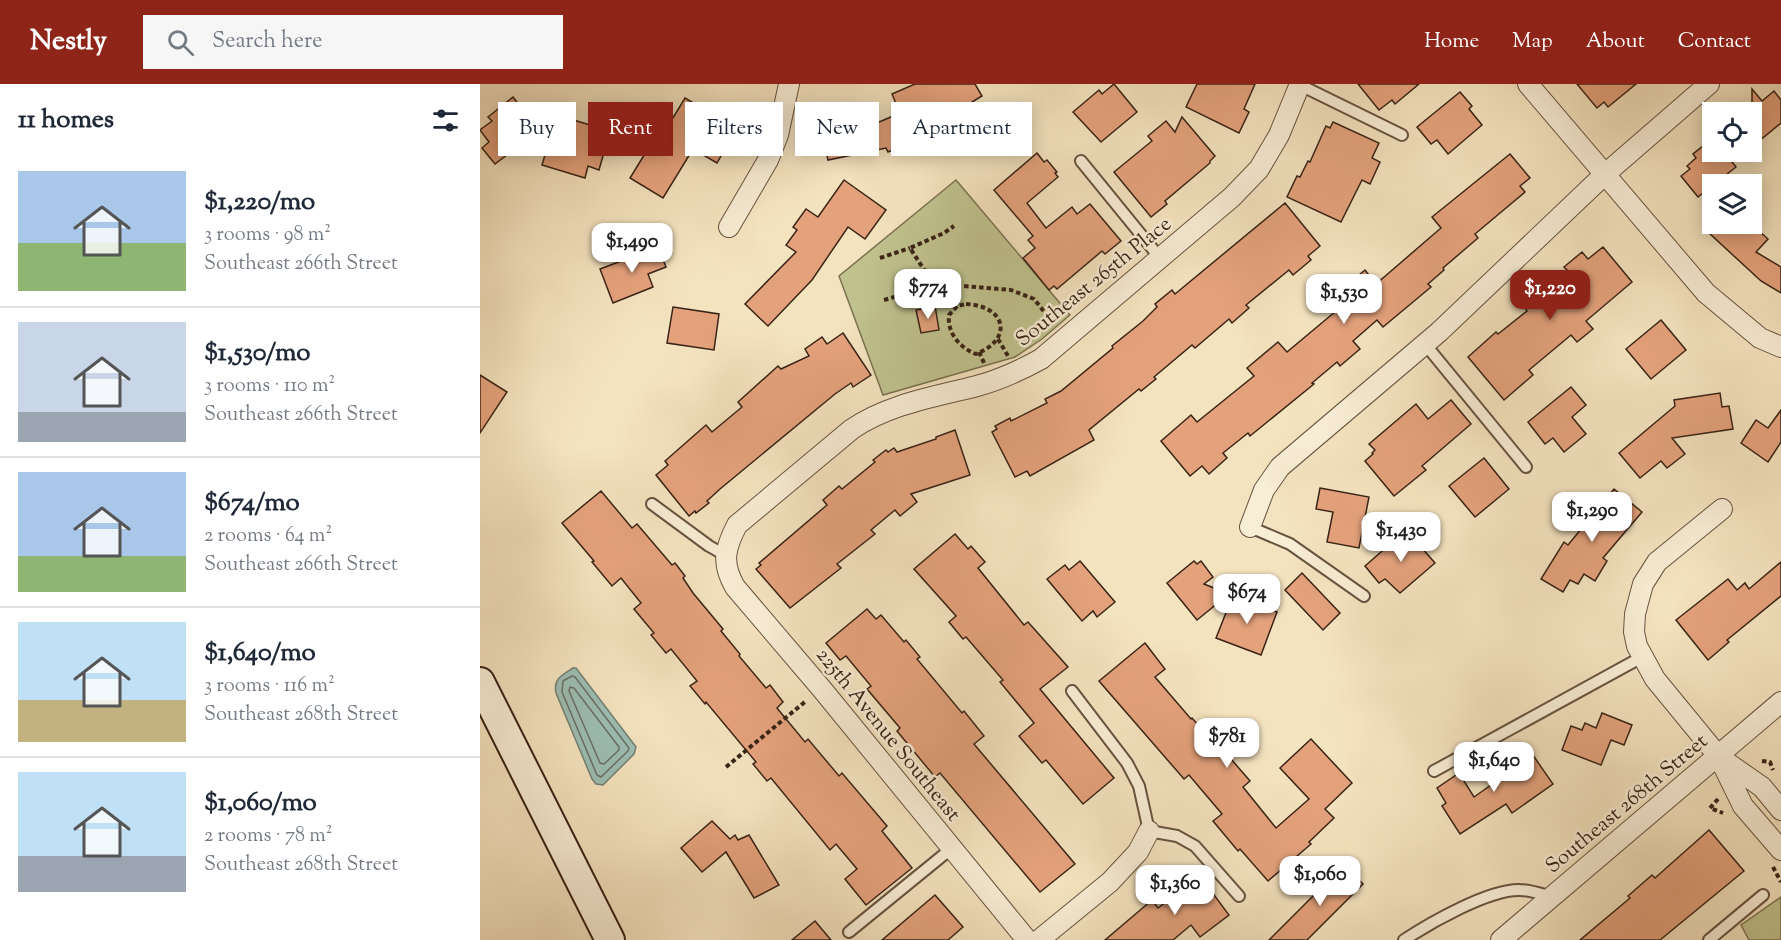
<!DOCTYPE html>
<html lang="en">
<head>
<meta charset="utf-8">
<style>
	body { margin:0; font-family:"Sorts Mill Goudy",serif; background:#f6f6f7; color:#1f2937; height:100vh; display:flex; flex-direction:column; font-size:22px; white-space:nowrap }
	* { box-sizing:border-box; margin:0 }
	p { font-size:20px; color:#747a83 }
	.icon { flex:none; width:33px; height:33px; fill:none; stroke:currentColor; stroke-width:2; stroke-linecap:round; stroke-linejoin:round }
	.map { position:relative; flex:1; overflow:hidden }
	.panel { display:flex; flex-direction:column; background:#fff; width:480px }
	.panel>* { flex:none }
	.hud { position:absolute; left:18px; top:18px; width:570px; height:54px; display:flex; gap:12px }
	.fabs { position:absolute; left:1222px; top:18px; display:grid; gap:12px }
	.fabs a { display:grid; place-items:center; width:60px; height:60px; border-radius:0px; background:#fff; box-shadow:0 3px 15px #0003; font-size:30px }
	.price { position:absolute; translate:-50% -51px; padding:0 14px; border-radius:12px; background:#fff; color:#222; font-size:20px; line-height:39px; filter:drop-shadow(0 2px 3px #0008) }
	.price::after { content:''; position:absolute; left:50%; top:36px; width:18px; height:14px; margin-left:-9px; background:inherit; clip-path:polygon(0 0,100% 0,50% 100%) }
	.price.selected { background:#8f2418; color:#fff }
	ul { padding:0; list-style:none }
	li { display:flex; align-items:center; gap:18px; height:150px; padding:0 18px }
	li+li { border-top:2px solid #e0e1e3 }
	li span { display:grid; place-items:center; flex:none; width:168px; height:120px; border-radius:0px; color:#555 }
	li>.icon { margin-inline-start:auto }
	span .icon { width:72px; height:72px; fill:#fffc; stroke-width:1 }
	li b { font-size:26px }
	h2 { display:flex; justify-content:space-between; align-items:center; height:72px; padding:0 18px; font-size:26px }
	.tag { padding:0 21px; border-radius:0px; background:#fff; box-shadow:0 3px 15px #0003; font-size:21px; line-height:54px }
	.tag.selected { background:#8f2418; color:#fff }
	header { display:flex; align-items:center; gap:36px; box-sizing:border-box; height:84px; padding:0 30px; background:#8f2418; color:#fff }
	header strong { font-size:28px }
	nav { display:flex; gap:33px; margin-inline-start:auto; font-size:21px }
	.search { width:420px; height:54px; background:#f6f6f7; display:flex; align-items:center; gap:15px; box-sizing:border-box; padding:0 21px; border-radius:0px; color:#747a83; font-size:22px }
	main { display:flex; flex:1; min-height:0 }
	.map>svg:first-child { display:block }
	.green { fill:#c0c28e; stroke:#7c7252; stroke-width:1.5 }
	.water { fill:#9cbeb3; stroke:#748074; stroke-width:1.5 }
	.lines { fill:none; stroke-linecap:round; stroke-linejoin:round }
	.shore { stroke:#6a7064; stroke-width:1.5 }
	.building { fill:#e4a27c; stroke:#392316; stroke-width:1.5 }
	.lane-casing { stroke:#685340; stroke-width:14 }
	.street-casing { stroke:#685340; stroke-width:22 }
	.secondary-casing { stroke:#392316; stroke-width:32 }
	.path { stroke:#392316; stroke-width:4; stroke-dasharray:4.5 3; stroke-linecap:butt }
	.lane { stroke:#f8edd5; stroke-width:10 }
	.street { stroke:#f8edd5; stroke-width:20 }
	.secondary { stroke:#f8edd5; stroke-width:28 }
	.labels { text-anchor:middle; stroke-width:5; stroke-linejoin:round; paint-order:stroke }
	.street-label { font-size:21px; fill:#392316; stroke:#f8edd5 }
</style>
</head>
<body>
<header>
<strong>Nestly</strong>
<div class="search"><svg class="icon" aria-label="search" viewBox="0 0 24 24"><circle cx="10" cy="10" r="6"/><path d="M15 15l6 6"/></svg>Search here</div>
<nav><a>Home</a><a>Map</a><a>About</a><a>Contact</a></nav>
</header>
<main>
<section class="panel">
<h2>11 homes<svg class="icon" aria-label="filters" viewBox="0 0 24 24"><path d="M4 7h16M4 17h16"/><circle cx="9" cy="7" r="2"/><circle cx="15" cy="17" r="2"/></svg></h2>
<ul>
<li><span style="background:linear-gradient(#a9c7e8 60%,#8fb573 0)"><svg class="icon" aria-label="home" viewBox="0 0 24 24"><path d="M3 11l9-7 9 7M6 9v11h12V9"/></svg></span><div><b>$1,220/mo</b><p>3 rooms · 98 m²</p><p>Southeast 266th Street</p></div></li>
<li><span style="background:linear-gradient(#c9d6e8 75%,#9aa5b1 0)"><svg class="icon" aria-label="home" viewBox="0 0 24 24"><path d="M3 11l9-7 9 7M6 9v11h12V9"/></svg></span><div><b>$1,530/mo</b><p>3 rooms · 110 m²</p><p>Southeast 266th Street</p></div></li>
<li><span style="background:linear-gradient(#a9c7e8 70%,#8fb573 0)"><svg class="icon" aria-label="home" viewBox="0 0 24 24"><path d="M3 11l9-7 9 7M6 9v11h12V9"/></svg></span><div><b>$674/mo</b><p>2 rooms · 64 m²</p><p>Southeast 266th Street</p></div></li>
<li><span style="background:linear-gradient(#bfe0f5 65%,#c2b280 0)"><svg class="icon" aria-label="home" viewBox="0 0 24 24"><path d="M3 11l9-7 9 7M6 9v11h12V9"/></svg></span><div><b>$1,640/mo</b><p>3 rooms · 116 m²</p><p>Southeast 268th Street</p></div></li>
<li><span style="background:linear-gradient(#bfe0f5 70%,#9aa5b1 0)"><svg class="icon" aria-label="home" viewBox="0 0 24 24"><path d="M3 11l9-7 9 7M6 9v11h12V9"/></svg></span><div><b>$1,060/mo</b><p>2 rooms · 78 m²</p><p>Southeast 268th Street</p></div></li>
</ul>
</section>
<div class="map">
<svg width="1301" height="856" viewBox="0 0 1301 856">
	<rect width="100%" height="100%" fill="#f4e3bf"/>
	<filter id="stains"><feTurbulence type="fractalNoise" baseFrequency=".00333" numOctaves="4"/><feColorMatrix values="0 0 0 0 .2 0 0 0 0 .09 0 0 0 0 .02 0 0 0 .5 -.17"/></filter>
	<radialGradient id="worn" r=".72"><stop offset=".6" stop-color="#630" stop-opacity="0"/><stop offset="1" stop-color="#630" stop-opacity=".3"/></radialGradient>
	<g class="green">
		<polygon points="476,96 590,231 562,255 535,273 403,311 359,192"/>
		<polygon points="1301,813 1301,856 1269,856 1261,841"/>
	</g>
	<path class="water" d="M 93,584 L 96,584 L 156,663 L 154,670 L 123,701 L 116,700 L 112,695 L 76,609 C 73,595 82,591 93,584 Z"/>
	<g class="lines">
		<g class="shore">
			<polygon points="92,592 95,593 149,664 148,667 121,693 117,691 82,608 83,597"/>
			<polygon points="90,603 94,604 139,663 139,666 124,680 120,679 89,607"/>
		</g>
	</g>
	<g class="building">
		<polygon points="435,0 495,0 502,12 451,43 453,48 408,68 406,64 348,76 339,36 355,32 355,28 378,23 383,45 420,29 412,10"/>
		<polygon points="634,0 657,28 621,58 593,28 619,6 622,10"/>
		<polygon points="717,0 775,0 764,25 769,28 759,49 706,23"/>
		<polygon points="878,0 939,0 915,20 912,16 899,26"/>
		<polygon points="1097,0 1156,0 1128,23 1124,18 1117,24"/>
		<polygon points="1272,5 1282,17 1294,7 1301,16 1301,39 1272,63"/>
		<polygon points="980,8 992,22 989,25 1002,41 968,70 957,56 951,60 937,43"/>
		<polygon points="33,13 48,33 34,45 44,58 15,80 2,64 9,58 0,46 12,37 8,33"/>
		<polygon points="205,14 244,37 237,49 250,56 237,79 213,65 183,114 150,94 174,55 179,57"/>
		<polygon points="77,31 130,47 119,86 108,82 105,94 62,81"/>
		<polygon points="702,33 735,72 730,77 730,79 685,117 687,120 671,133 634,88 672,57 668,52 686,37 695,48"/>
		<polygon points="853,38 899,59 892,74 900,78 890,100 882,96 861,138 807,113 817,92 820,93 828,77 830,78 846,42 850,44"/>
		<polygon points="1233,54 1233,68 1244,68 1256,83 1218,113 1201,92 1210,85 1207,82 1216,74 1213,70"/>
		<polygon points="557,69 564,78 567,76 577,88 575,89 578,93 547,119 566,144 592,123 597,130 610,120 641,157 625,170 622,167 577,205 574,202 569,206 543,174 555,164 548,156 553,152 514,106"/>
		<polygon points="1030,70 1050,94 1040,102 1045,108 995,150 998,154 963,184 964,186 948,200 951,203 903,243 897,236 873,257 880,265 860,282 857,278 832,299 834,300 770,352 768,349 743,369 747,374 729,390 722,382 710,392 681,357 711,331 717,338 774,292 767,284 798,258 807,268 862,222 854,212 885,186 896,200 961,144 952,133"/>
		<polygon points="364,96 406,126 385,155 368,143 332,196 288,242 265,220 316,168 306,161 317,146 313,143 326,125 338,133"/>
		<polygon points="805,119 840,162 828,172 831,176 813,191 809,186 766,221 769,224 752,239 749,235 715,264 712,261 674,293 676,295 661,307 659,305 609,346 614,356 550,392 547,387 535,393 512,348 517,345 515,342 530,334 531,337 567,319 565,315 581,307 633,264 632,262 663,237 677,223 675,220 692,206 695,210"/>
		<polygon points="1238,140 1271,140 1288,155 1276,168 1301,183 1301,209 1281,197 1229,149"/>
		<polygon points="178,163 186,183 168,190 173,203 133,219 120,185"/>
		<polygon points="1123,163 1152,198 1106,237 1113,245 1097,258 1091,251 1049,286 1053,291 1024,316 988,273 1016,248 1018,250 1047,227 1042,220 1059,206 1061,209 1088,187 1084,183 1102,168 1108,175"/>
		<polygon points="455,222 459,246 441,249 436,226"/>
		<polygon points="193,223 239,230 234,266 187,259"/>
		<polygon points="1181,236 1206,266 1171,295 1146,265"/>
		<polygon points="363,249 391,291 373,303 371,299 355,310 240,405 227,417 229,419 216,429 215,427 209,432 176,391 188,381 185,377 226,341 232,348 262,323 258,318 298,282 301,285 329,272 325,265 342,253 347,260"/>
		<polygon points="0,291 27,308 0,349"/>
		<polygon points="1091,303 1106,321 1092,333 1106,350 1084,368 1073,354 1065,360 1048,338"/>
		<polygon points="1240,309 1242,323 1249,322 1253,345 1192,354 1205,370 1187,384 1181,377 1160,394 1139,369 1195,322 1194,316"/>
		<polygon points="971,316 991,340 942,382 946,386 914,412 885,377 893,370 892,369 895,366 889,360 936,320 948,335"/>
		<polygon points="1301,326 1301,358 1288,378 1261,359 1276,336 1288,344"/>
		<polygon points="475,346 490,391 431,410 437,418 420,432 415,426 391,446 395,450 357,480 361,484 310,524 276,485 281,481 279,479 347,421 343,416 359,402 362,405 395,378 393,376 406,366 408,368 414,364 417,368 456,355 456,353"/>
		<polygon points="1004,374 1029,405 995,433 969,402"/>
		<polygon points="840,404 889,413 879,464 847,458 853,428 836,425"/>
		<polygon points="1134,405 1162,428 1123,474 1127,477 1115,497 1104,490 1098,500 1090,496 1083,508 1061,495 1084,458 1088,461"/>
		<polygon points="121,407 152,444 157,440 192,481 195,479 205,492 203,494 213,509 243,545 241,547 260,570 259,572 286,604 290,601 303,618 297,624 325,658 328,655 359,692 362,689 407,742 402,747 432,784 386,821 365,795 377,785 356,760 350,766 291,694 287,697 273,680 276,678 226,618 225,620 210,602 217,597 191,565 186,569 171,551 174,549 154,525 161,519 141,494 132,502 112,478 114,477 82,439"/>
		<polygon points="926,446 955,479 920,509 905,495 899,499 885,482"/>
		<polygon points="475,450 488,465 491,462 505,478 498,484 544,541 548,538 588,583 560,605 634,694 603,720 566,676 562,679 539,652 554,639 520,598 523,596 486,553 483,555 469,538 476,532 434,485"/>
		<polygon points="600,477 635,518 617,533 613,527 602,537 567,495 585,481 589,486"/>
		<polygon points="714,477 717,480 721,477 733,493 724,500 749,510 717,536 687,499"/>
		<polygon points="1301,478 1301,512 1247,556 1249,558 1228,576 1196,536 1248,495 1257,506 1265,499 1269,505"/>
		<polygon points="822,489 860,529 843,546 805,506"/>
		<polygon points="753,511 797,528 781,571 736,554"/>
		<polygon points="387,525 396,535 401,531 424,558 426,556 440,573 437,575 482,629 484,627 504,652 494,660 595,780 560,808 460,689 455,693 417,647 420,644 387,605 391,602 366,572 360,576 346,559"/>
		<polygon points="665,559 685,585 675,593 711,635 712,634 743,669 745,668 770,697 763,703 796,744 829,715 800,684 831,655 872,699 845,725 854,734 829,758 831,760 788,797 760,765 758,767 733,737 742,730 709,691 704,695 619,597"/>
		<polygon points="1122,629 1152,641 1144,661 1131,656 1121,681 1082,666 1091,642 1102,646 1105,639 1116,644"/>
		<polygon points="1050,667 1073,700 1032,729 1026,720 980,750 962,722 966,719 957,704 979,689 994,713 1035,684 1032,680"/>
		<polygon points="232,737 250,755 255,751 258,756 269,751 299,801 274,814 246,768 222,788 201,764"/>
		<polygon points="1229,746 1264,787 1180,856 1100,856 1150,814 1148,812 1172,791 1175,794"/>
		<polygon points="864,781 883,800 827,856 789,856"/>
		<polygon points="720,792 749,831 720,853 711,841 693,856 625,856 672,816 678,824"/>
		<polygon points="455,811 483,843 468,856 402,856"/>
		<polygon points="335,837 351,856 312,856"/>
	</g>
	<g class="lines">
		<g class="lane-casing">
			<g id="lane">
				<polyline points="820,1 922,51"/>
				<polyline points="601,77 680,174"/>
				<polyline points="945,260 1046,383"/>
				<polyline points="172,420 229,462 245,471"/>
				<polyline points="770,443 810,460 884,512"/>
				<polyline points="592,607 647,679 659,702 669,747 697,752 715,762 759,812"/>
				<polyline points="954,687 1162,573"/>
				<polyline points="369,848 472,764"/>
				<path d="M 924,856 C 950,839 1009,805 1040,806 C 1051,806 1061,810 1072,813"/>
				<polyline points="1229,856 1283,811"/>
			</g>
		</g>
		<g class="street-casing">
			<g id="street">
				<polyline points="1048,0 1226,209 1280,254 1301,263"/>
				<polyline points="249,143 288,76 298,51 309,0"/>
				<polyline points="770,443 784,406 800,383 959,248 1124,91 1229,0"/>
				<polyline points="1239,673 1175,595 1157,562 1154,548 1155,530 1163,500 1177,478 1242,425"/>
				<polyline points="1301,726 1282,703 1239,673 1263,722 1301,766"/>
				<path d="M 547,856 L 341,604 L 255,503 C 241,479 245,464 257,441 L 372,345 C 409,320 454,313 497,302 C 519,296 541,286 561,275 L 752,113 L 779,85 L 799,51 L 820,0"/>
				<polyline points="559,856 630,798 658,768 669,747"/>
				<polyline points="1021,856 1301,618"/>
			</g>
		</g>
		<g class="secondary-casing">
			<polyline id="secondary" points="0,598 130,856"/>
		</g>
		<g class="path">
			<polyline points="400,174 430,164"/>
			<polyline points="454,201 430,164 464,149 474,142"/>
			<polyline points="404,216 459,200 531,206 554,215 574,240"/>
			<path d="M 486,220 C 526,222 534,255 496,270 C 480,264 467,249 469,231 L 477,222 Z"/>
			<polyline points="518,255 528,272"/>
			<polyline points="499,268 505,281"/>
			<polyline points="1282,677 1290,678 1293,686"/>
			<polyline points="246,683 326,617"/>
			<polyline points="1238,715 1230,724 1243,729"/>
			<polyline points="1293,783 1301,798"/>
		</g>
		<use href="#lane" class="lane"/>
		<use href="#street" class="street"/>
		<use href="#secondary" class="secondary"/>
	</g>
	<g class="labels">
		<g class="street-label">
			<text transform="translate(613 197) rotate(-39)" y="7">Southeast 265th Place</text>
			<text transform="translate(409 650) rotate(51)" y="7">225th Avenue Southeast</text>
			<text transform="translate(1146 719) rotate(-40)" y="7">Southeast 268th Street</text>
		</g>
	</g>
	<rect width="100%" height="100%" filter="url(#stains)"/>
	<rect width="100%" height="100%" fill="url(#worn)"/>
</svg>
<div class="fabs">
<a><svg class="icon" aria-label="locate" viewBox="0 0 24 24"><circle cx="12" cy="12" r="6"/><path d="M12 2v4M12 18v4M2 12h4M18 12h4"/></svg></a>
<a><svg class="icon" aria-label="layers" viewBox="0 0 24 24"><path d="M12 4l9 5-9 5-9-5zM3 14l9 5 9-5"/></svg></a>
</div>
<b class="price" style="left:152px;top:190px">$1,490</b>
<b class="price" style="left:448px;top:236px">$774</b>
<b class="price selected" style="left:1070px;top:237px">$1,220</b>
<b class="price" style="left:864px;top:241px">$1,530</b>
<b class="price" style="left:1112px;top:459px">$1,290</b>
<b class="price" style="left:921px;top:479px">$1,430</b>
<b class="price" style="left:767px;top:541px">$674</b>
<b class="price" style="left:747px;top:685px">$781</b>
<b class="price" style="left:1014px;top:709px">$1,640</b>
<b class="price" style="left:840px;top:823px">$1,060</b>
<b class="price" style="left:695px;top:832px">$1,360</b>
<div class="hud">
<a class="tag">Buy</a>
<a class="tag selected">Rent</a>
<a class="tag">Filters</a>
<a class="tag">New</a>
<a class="tag">Apartment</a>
</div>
</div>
</main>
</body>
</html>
